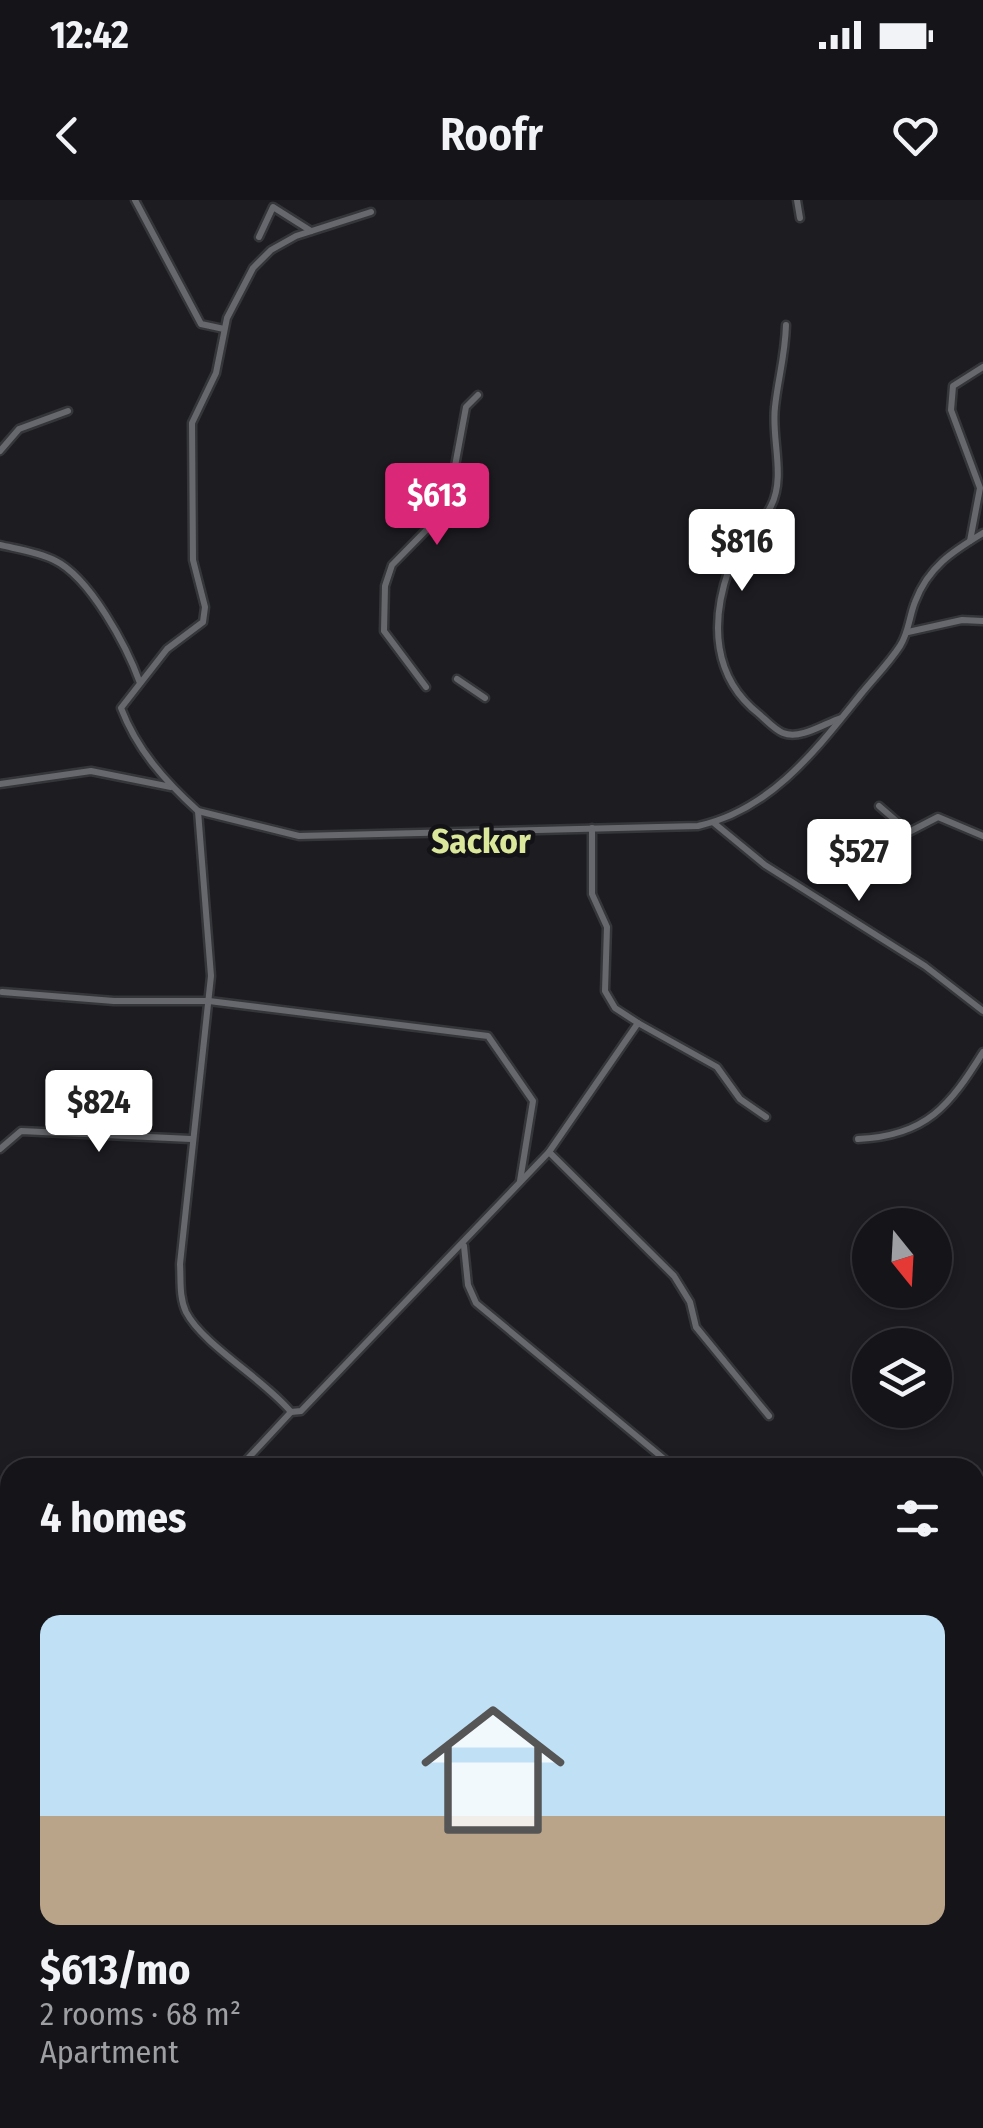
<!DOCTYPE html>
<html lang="en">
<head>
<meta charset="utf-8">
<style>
	body { margin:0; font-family:"Fira Sans Condensed",sans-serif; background:#222226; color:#f1f3f6; height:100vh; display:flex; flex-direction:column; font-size:38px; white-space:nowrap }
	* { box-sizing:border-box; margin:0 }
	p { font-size:32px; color:#9d9fa2 }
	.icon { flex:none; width:55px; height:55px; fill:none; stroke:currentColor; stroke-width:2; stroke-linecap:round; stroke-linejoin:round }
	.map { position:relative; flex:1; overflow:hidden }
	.drawer { position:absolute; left:0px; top:1258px; width:985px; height:672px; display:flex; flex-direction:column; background:#151519; border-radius:30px 30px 0 0; box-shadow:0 5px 15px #0003,0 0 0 2px #343438 }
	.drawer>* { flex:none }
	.needle { width:65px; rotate:162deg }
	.controls { position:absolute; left:852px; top:1008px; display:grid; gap:20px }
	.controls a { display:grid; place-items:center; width:100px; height:100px; border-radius:50%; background:#151519; box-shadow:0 5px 15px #0003,0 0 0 2px #343438; font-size:50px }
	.price { position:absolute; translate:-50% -85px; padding:0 22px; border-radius:10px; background:#fff; color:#222; font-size:32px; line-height:65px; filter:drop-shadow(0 2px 5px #0008) }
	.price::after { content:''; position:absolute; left:50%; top:60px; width:30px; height:22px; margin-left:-15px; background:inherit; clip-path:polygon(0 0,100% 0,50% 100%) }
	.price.selected { background:#db2777; color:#fff }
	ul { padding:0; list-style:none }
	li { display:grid; align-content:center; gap:20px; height:530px; padding:0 40px }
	li span { display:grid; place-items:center; height:310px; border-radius:20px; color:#555 }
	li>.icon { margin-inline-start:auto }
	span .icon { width:180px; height:180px; fill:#fffc; stroke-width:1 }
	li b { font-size:42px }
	h2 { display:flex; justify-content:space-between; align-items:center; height:120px; padding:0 40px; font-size:42px }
	.status { display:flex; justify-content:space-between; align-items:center; height:70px; padding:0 50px; background:#151519; direction:ltr }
	.status svg { height:28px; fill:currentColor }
	header { display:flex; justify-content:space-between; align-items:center; height:130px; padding:0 40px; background:#151519; font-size:45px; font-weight:600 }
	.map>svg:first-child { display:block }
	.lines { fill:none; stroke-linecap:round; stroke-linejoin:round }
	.minor-casing { stroke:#353639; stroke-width:11 }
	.minor { stroke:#67686d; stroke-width:6 }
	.labels { text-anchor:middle; stroke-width:9; stroke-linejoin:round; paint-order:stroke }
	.neighbourhood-label { font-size:35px; font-weight:bold; fill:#dbe89b; stroke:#131317 }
</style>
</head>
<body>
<div class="status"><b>12:42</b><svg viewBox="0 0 49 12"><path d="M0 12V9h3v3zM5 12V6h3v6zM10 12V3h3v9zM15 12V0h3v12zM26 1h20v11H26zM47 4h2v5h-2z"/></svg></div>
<header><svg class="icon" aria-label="back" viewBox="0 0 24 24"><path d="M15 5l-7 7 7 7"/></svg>Roofr<svg class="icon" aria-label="heart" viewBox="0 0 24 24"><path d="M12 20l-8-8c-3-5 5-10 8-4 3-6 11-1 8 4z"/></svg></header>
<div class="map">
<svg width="983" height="1928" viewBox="0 0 983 1928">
	<rect width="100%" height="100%" fill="#1c1c21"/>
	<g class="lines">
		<g class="minor-casing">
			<g id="minor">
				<polyline points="135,0 201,124 224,129"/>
				<polyline points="797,0 800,18"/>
				<polyline points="259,37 273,7 311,31"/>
				<path d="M 786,125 C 785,157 778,178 775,207 C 771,238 786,277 771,306 C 759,330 738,342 729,369 C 710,423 713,478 759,514 C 766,520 775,530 783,533 C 801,540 825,523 841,518"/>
				<polyline points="0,251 19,229 68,211"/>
				<polyline points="970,341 980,288 951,210 953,186 983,167"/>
				<path d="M 0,345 C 17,349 38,352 54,360 C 90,377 127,447 140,483"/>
				<polyline points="908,432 962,420 983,421"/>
				<polyline points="457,479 485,498"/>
				<polyline points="426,487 384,431 385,386 392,365 447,309 466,207 478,195"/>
				<polyline points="0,584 91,571 171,587"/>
				<polyline points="879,606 909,632 938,617 983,636"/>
				<path d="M 198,611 L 299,636 L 698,626 C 771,610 816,550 861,494 C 874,478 889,463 900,446 C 909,432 909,417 915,402 C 928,367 953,351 983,333"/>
				<polyline points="714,623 765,665 925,766 983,811"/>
				<polyline points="2,792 114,801 209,801 488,836 533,901 520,981"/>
				<polyline points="638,823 717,867 740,899 766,917"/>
				<path d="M 858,939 C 927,936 950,905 983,852"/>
				<polyline points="0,949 21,931 191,939"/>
				<polyline points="549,952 674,1076 690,1102 696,1127 769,1216"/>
				<polyline points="464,1046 468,1085 476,1103 675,1268"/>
				<polyline points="291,1212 301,1211 549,952 638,823 615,808 605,791 607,727 592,694 592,628"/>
				<path d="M 239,1268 L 291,1212 C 264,1179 203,1145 186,1112 C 179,1097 181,1080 180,1064 L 211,776 L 198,611 C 165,581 137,550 121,508 L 167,449 L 203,422 L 205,407 L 193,360 L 192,223 L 216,173 L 227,118 L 253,68 L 271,50 L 296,36 L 371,12"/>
				<polyline points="0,1524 10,1513"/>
				<polyline points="0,1808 10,1833"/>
				<polyline points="0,1865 10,1860"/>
				<polyline points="67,1920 73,1928"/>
				<polyline points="477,1920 479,1928"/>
			</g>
		</g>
		<use href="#minor" class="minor"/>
	</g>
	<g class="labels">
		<g class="neighbourhood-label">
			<text x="481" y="653">Sackor</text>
		</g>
	</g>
</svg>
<div class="controls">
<a><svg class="needle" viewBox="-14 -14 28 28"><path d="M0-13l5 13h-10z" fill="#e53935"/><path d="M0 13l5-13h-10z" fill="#9d9fa2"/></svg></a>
<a><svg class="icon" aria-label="layers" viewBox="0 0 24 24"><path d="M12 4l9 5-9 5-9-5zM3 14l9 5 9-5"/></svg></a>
</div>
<b class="price selected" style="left:437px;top:348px">$613</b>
<b class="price" style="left:742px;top:394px">$816</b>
<b class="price" style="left:859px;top:704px">$527</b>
<b class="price" style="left:99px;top:955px">$824</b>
<section class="drawer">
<h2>4 homes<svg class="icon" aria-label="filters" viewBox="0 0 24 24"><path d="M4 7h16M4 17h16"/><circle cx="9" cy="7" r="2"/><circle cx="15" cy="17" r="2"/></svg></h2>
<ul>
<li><span style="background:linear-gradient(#bfe0f5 65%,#b9a48a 0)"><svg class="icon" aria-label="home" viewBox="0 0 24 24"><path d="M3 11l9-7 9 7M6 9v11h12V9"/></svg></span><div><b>$613/mo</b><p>2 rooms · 68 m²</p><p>Apartment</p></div></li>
</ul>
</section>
</div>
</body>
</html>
